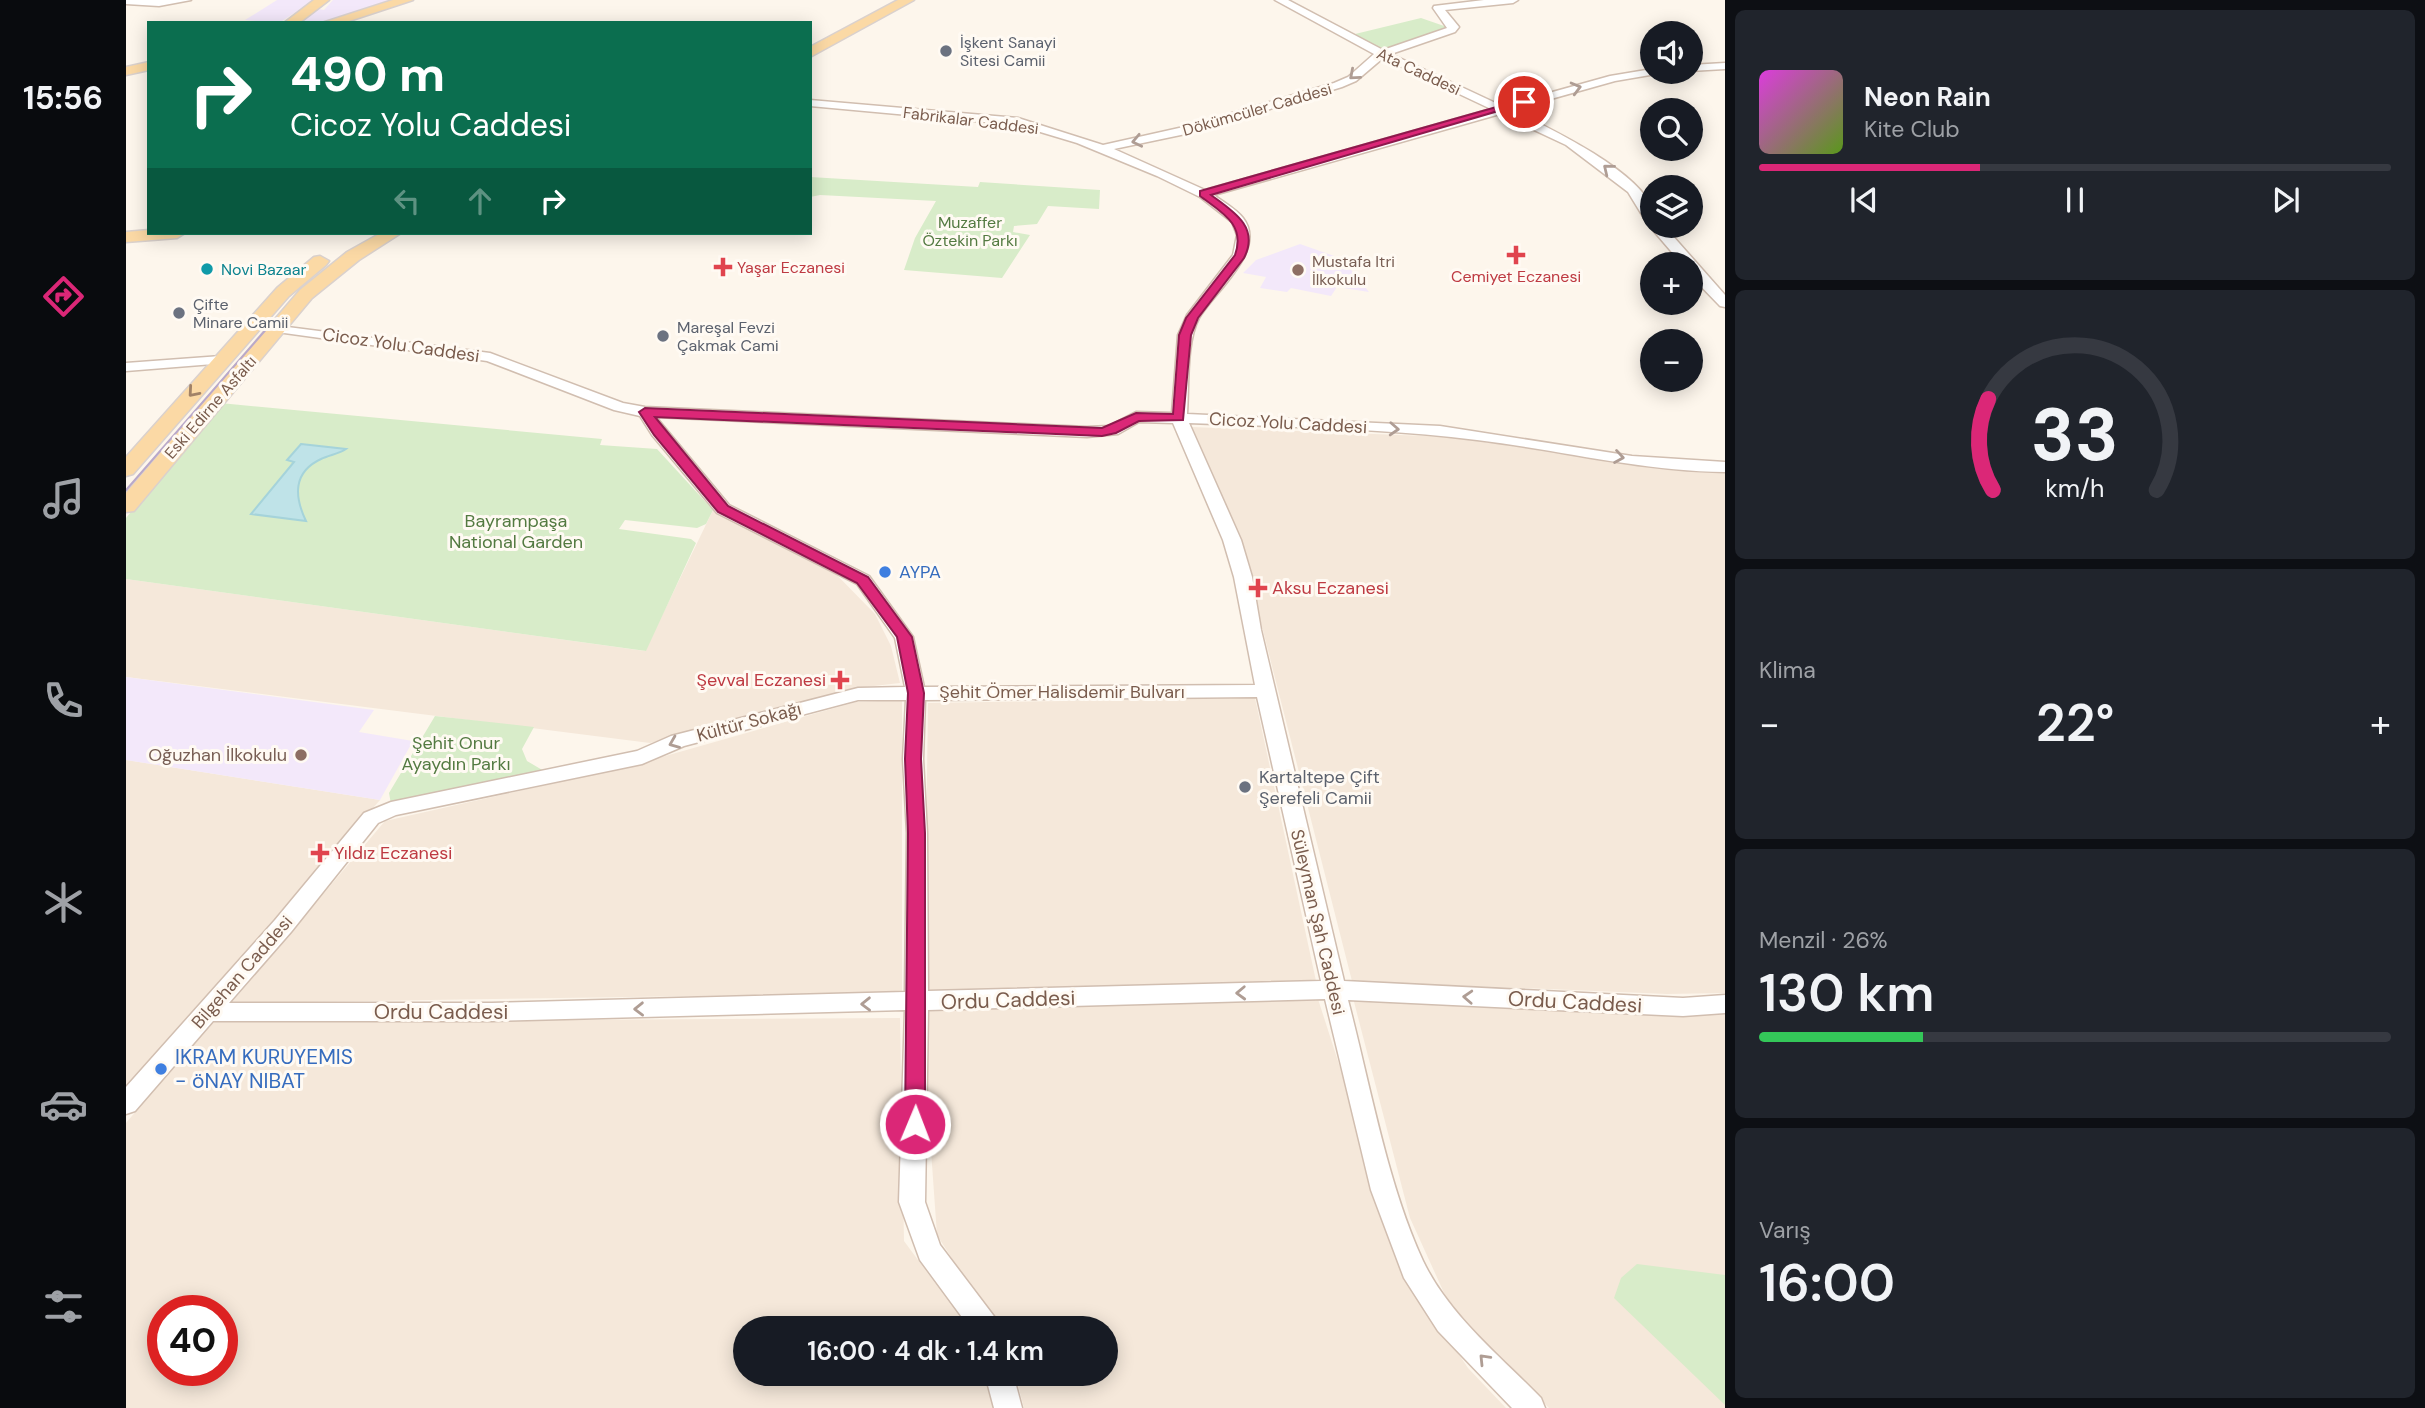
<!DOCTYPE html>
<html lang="tr">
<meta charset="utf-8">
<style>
:root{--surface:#171b24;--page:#20242c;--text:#f1f3f6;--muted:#9ea1a6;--line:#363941;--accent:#db2777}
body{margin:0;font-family:"DM Sans",sans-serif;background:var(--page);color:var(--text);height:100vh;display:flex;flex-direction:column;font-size:26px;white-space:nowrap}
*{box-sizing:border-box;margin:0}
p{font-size:23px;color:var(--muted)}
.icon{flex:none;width:38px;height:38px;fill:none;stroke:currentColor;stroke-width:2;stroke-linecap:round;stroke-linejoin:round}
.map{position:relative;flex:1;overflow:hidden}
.panel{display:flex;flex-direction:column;gap:10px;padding:10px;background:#0d0f14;width:700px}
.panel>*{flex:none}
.guide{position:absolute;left:21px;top:21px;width:665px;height:214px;border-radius:0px;box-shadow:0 4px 18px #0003;background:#0b6e4f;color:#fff;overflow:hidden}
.fabs{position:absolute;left:1514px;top:21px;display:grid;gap:14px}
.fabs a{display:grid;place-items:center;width:63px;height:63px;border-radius:50%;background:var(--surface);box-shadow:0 4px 18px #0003;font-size:35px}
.speed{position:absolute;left:21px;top:1295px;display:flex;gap:14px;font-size:35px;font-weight:700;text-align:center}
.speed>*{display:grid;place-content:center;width:91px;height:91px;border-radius:50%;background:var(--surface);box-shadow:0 4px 18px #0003;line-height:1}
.speed .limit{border:10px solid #d22;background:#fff;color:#111}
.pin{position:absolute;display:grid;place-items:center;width:60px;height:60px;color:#fff;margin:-30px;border:4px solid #fff;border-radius:50%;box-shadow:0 2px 7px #0007}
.me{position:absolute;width:77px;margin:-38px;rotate:1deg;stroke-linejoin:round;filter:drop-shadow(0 0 5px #0008)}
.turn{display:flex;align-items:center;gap:24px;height:147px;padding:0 28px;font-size:32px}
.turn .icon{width:91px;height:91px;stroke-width:2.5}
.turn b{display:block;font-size:49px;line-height:60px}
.lanes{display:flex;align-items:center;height:66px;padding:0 28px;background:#0003;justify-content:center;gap:35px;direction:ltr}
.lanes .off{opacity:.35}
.big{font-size:52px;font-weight:600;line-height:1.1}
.panel .widget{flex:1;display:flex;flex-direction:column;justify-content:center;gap:10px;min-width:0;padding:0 24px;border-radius:10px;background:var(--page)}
.panel .dial{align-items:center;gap:0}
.dial svg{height:182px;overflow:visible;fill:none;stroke:var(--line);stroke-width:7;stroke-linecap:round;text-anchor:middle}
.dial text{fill:var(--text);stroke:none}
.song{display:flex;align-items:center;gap:21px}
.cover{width:84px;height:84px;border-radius:10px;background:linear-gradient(135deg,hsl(300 70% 55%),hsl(90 70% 35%))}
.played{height:7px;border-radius:4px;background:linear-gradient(90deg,var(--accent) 35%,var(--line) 35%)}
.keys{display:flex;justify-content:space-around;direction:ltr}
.heat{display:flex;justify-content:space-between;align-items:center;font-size:38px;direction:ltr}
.charge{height:10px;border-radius:5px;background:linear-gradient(90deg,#34c759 26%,var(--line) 0)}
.trip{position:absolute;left:607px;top:1316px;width:385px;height:70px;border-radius:35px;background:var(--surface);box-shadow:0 4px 18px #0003;font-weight:600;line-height:70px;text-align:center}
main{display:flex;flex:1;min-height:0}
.tabs{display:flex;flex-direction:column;width:126px;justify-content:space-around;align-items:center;background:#090b0e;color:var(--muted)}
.tabs .icon{width:49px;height:49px}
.tabs .current{color:var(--accent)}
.tabs b{font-size:32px;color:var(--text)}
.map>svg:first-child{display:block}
</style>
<main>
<nav class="tabs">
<b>15:56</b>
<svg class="icon current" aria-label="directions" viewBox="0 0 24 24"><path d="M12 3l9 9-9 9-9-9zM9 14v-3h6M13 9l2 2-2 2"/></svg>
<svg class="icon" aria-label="music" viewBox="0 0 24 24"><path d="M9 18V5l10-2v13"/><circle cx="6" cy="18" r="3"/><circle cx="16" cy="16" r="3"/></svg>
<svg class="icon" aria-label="phone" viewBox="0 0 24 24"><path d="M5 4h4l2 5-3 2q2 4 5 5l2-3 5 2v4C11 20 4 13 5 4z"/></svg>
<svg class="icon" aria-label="climate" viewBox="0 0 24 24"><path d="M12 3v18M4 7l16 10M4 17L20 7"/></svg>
<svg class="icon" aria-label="car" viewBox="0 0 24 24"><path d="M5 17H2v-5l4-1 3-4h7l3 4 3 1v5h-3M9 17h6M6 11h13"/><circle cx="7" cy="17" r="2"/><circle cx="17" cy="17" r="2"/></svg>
<svg class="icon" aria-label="filters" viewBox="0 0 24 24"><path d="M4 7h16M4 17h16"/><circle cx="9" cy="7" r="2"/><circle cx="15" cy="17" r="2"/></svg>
</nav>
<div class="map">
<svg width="1599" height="1408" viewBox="0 0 1599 1408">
<rect width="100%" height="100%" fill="#fdf6ec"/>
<g fill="#f5e8da" fill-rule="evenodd">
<path d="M 1065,427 L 1326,437 L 1547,470 L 1599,470 L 1599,993 L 1541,994 L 1226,981 L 1116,548 Z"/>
<path d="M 587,510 L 705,569 L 749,614 L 765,646 L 774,683 L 739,687 L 524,743 L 0,677 L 0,579 L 519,651 Z"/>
<path d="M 1129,698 L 1190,981 L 798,994 L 802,703 Z"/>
<path d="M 776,700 L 776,993 L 105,1003 L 259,821 L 504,766 L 730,702 Z"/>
<path d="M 0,760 L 254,800 L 0,1089 Z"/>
<path d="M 1227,998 L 1599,1013 L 1599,1408 L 1423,1408 L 1324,1306 L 1284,1218 Z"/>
<path d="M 1192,999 L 1282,1279 L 1342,1368 L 1380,1408 L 898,1408 L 889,1374 L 980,1374 L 980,1328 L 870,1328 L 811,1235 L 795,1009 Z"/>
<path d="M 774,1018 L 778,1241 L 842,1328 L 620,1328 L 620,1374 L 861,1374 L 869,1408 L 0,1408 L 0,1123 L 85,1022 ZM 37,1311 L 96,1311 L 96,1370 L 37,1370 Z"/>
</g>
<g fill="#f3e8fa">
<path d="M 151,0 L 188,0 L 153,23 L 119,20 Z"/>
<path d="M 207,0 L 273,0 L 194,23 L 171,23 L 192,9 L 198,10 Z"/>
<path d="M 1174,244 L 1211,257 L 1222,266 L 1243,292 L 1211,287 L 1205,296 L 1165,288 L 1161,292 L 1134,288 L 1140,277 L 1117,273 L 1130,260 Z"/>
<path d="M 0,677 L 248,710 L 233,732 L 287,741 L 254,800 L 0,760 Z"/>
</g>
<g fill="#d8ecc9">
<path d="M 1295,18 L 1321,27 L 1260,50 L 1225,35 Z"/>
<path d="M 684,177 L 852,187 L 854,182 L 974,190 L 973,209 L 922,206 L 911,224 L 888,226 L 887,232 L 904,235 L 876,278 L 778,270 L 789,238 L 810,201 L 694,195 L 684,197 Z"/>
<path d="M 94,403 L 476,439 L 474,445 L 531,449 L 587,510 L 580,524 L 571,528 L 499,520 L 493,529 L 565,539 L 570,543 L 520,651 L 0,579 L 0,518 Z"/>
<path d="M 309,716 L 408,727 L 396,749 L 401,761 L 418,771 L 265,804 L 263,793 Z"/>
<path d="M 1511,1264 L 1599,1275 L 1599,1405 L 1488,1298 L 1495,1278 Z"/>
</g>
<path fill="#bfe3e8" stroke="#a5d3da" stroke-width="2" d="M 175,444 L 220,449 C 213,454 203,455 195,459 C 167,472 168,496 180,521 L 125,514 L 168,462 L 161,460 Z"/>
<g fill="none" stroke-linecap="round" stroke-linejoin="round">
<g stroke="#d1beb0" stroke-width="3">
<g id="minor">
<path d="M 0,0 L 65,0 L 33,6 L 0,4 Z"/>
<path d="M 1149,0 L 1162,0 L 1257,50 L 1321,28 L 1307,8 L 1308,6 L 1358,0 L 1392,0 L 1387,3 L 1319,10 L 1333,27 L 1329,32 L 1265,54 L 1376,106 L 1484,76 L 1526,69 L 1526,72 L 1531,72 L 1530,74 L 1489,81 L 1386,110 C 1421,127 1514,171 1526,209 C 1527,214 1526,221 1526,226 L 1538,226 L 1599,295 L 1599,307 L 1594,306 L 1564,275 L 1564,264 L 1556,264 L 1526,229 L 1524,226 L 1526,224 L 1521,223 L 1502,192 L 1440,145 L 1374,114 L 1088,195 C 1097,202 1110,209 1117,218 C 1142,250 1088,292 1073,318 C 1060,342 1063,387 1061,414 L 1314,426 L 1506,456 L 1599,462 L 1599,472 C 1515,471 1434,450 1351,440 C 1255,428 1159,427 1063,423 L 1115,540 L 1126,577 L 1135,630 L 1218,981 L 1557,998 L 1599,995 L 1599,1013 L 1557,1016 L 1222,1000 C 1244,1084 1261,1183 1297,1261 C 1323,1315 1374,1356 1415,1398 L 1419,1408 L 1386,1408 L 1312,1331 L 1278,1278 L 1245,1190 L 1199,999 L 802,1010 L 799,1202 L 814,1245 L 870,1319 L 874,1328 L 844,1328 L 794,1260 L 773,1202 L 779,1010 L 366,1021 L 87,1021 L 9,1111 L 0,1114 L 0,1087 L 149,920 L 238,813 L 265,802 L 511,751 L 545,736 L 732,688 L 779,687 L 769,638 L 731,584 L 591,513 L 526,435 L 514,416 L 488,410 L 361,361 L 151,332 L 144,328 L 146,325 L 364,353 L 497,403 L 519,407 L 961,427 L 983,426 L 1010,412 L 1046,413 L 1052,335 L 1061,315 L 1107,255 L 1111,235 L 1106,222 L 1074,197 L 1031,176 L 951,143 L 891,125 L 684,106 L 684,100 L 892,118 L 977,145 L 1062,126 L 1208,83 L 1222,77 L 1248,54 ZM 1257,58 L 1365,109 L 1079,190 L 988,149 L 1069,132 L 1216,87 L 1230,81 ZM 530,417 L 961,437 L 992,434 L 1013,422 L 1047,423 L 1097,540 L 1108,577 L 1129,685 L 798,687 L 787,637 L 743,576 L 603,505 ZM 1131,697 L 1195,981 L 802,991 L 801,833 L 797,759 L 799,700 ZM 732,700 L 780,700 L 777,759 L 781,833 L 779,992 L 366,1003 L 103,1003 L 165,932 L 252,823 L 270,815 L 516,764 L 558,746 Z"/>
<path d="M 1599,63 L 1599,69 L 1564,71 L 1564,65 Z"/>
<path d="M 95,356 L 102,360 L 100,363 L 0,371 L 0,363 Z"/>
<path d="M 859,1374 L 887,1374 L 896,1408 L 868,1408 Z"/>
</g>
</g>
<g stroke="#dad1cd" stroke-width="3">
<g id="major">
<path d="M 188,0 L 203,0 L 173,23 L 158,23 Z"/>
<path d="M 267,0 L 287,0 L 217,23 L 196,23 Z"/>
<path d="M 772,0 L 788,0 L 684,57 L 684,47 Z"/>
<path d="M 23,62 L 23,70 L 0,75 L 0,67 Z"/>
<path d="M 23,230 L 23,233 L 59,233 L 51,238 L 0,242 L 0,232 Z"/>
<path d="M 255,233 L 275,233 L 233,260 L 186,298 L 8,511 L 0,512 L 0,493 L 174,290 L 221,252 Z"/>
<path d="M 194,256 L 203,261 L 200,265 L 163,296 L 7,474 L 0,476 L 0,457 L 151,288 L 188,257 Z"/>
</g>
</g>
<use href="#minor" fill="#fff" fill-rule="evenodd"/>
<use href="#major" fill="#fbd9a5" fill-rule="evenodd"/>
<path stroke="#b9a8c9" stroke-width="2" d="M 0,490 L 150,318"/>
</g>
<defs><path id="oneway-chevron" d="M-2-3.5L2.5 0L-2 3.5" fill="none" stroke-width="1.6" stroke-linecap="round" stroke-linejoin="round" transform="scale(1.75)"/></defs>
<g stroke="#af9d94">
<use href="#oneway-chevron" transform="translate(1228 75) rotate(139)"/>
<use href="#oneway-chevron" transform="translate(1450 88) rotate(-15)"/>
<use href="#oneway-chevron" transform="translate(1011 141) rotate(168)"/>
<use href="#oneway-chevron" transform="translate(1482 169) rotate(-141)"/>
<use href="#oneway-chevron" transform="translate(1268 429) rotate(3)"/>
<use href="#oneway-chevron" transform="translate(1493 457) rotate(9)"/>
<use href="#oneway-chevron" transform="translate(548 743) rotate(158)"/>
<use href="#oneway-chevron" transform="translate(1115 993) rotate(178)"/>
<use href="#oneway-chevron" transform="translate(1342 997) rotate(-177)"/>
<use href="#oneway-chevron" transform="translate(740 1004) rotate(179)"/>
<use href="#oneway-chevron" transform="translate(513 1009) rotate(179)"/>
<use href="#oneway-chevron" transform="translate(1358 1359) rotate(-134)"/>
</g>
<use stroke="#a18267" href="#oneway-chevron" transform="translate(67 392) rotate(131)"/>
<path fill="#db2777" stroke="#8e194d" stroke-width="2" d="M 1395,100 L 1403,102 L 1085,195 C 1107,211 1134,227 1118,258 L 1072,318 L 1065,335 L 1057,420 L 1013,421 L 990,433 L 976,436 L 529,417 L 602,506 L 742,577 L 786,637 L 798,693 L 795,759 L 799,833 L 799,1124 L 796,1131 L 789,1133 L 782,1131 L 779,1124 L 782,833 L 779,759 L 782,693 L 771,637 L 731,583 L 592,512 L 528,435 L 513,412 L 519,408 L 976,428 L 1010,413 L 1047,414 L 1053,335 L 1060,318 L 1109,255 C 1120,224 1095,212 1074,196 L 1074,191 Z"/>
<g fill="#6b7280" stroke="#fffaf3" stroke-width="2.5">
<circle cx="820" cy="51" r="7"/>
<circle cx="53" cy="313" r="7"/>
<circle cx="537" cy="336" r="7"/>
<circle cx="1119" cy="787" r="7"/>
</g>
<g fill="#e0444e" stroke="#fffaf3" stroke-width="2.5">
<path d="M1386.5 244.5h7v7h7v7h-7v7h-7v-7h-7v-7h7z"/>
<path d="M593.5 256.5h7v7h7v7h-7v7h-7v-7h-7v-7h7z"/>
<path d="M1128.5 577.5h7v7h7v7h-7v7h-7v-7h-7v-7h7z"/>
<path d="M710.5 669.5h7v7h7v7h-7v7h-7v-7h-7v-7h7z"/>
<path d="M190.5 842.5h7v7h7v7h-7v7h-7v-7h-7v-7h7z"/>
</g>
<circle fill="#0f9aa8" stroke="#fffaf3" stroke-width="2.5" cx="81" cy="269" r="7"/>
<g fill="#8d6e63" stroke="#fffaf3" stroke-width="2.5">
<circle cx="1172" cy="270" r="7"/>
<circle cx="175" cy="755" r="7"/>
</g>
<g fill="#3f7fe0" stroke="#fffaf3" stroke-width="2.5">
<circle cx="759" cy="572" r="7"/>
<circle cx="35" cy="1069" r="7"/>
</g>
<g text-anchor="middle" stroke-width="6" stroke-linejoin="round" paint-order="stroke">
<g font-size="16" fill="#5b616d" stroke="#fffaf3" text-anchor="start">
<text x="834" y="48">İşkent Sanayi<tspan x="834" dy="18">Sitesi Camii</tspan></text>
<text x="67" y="310">Çifte<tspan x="67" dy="18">Minare Camii</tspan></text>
<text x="551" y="333">Mareşal Fevzi<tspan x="551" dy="18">Çakmak Cami</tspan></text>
</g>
<g font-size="16" fill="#7a5c4d" stroke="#fffaf3">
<text transform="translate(1293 71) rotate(25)" y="6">Ata Caddesi</text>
<text transform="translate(1131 109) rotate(-16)" y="6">Dökümcüler Caddesi</text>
<text transform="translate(845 120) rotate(7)" y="6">Fabrikalar Caddesi</text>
<text transform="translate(84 407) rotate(-49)" y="6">Eski Edirne Asfaltı</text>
</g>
<g font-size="16" fill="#537a41" stroke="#fffaf3">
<text x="844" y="228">Muzaffer<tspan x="844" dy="18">Öztekin Parkı</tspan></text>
</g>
<g font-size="16" fill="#785e54" stroke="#fffaf3" text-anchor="start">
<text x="1186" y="267">Mustafa Itri<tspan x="1186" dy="18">İlkokulu</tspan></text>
</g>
<g font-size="16" fill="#be3a42" stroke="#fffaf3" text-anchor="start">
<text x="611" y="273">Yaşar Eczanesi</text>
<text x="1390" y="282" text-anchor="middle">Cemiyet Eczanesi</text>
</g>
<g font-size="16" fill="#0d838f" stroke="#fffaf3" text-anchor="start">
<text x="95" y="275">Novi Bazaar</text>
</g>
<g font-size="18" fill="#7a5c4d" stroke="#fffaf3">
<text transform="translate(275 345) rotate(8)" y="6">Cicoz Yolu Caddesi</text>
<text transform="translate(1162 423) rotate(3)" y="6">Cicoz Yolu Caddesi</text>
<text x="936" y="698">Şehit Ömer Halisdemir Bulvarı</text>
<text transform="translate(623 722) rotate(-15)" y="6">Kültür Sokağı</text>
<text transform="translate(1192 922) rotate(77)" y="6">Süleyman Şah Caddesi</text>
<text transform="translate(116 972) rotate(-49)" y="6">Bilgehan Caddesi</text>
</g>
<g font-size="18" fill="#537a41" stroke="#fffaf3">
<text x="390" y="527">Bayrampaşa<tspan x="390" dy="21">National Garden</tspan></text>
<text x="330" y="749">Şehit Onur<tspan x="330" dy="21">Ayaydın Parkı</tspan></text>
</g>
<g font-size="18" fill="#366cbe" stroke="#fffaf3" text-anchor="start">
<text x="773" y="578">AYPA</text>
</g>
<g font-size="18" fill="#be3a42" stroke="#fffaf3" text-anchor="start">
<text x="1146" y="594">Aksu Eczanesi</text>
<text x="700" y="686" text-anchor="end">Şevval Eczanesi</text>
<text x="208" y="859">Yıldız Eczanesi</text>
</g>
<g font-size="18" fill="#785e54" stroke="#fffaf3" text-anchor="end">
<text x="161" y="761">Oğuzhan İlkokulu</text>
</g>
<g font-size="18" fill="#5b616d" stroke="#fffaf3" text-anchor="start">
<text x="1133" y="783">Kartaltepe Çift<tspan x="1133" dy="21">Şerefeli Camii</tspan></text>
</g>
<g font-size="21" fill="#7a5c4d" stroke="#fffaf3">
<text transform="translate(882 1000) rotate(-2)" y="7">Ordu Caddesi</text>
<text transform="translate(1449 1002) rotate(3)" y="7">Ordu Caddesi</text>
<text x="315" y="1019">Ordu Caddesi</text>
</g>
<g font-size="21" fill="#366cbe" stroke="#fffaf3" text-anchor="start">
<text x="49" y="1064">IKRAM KURUYEMIS<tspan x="49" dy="24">- öNAY NIBAT</tspan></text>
</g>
</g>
</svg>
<div class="fabs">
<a><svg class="icon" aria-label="sound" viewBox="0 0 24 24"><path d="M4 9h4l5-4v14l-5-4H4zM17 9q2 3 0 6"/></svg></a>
<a><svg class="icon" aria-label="search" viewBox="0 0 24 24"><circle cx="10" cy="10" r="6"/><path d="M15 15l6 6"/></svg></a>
<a><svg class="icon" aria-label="layers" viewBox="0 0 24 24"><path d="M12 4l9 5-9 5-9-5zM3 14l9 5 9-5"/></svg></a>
<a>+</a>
<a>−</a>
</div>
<div class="speed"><div class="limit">40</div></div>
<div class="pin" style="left:1398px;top:102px;background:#d93025"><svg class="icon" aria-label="arrive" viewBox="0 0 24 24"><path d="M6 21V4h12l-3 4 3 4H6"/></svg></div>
<svg class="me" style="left:789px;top:1124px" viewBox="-20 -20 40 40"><circle r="17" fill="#db2777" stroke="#fff" stroke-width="3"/><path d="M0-11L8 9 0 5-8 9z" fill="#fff"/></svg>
<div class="trip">16:00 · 4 dk · 1.4 km</div>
<div class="guide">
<div class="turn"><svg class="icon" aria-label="right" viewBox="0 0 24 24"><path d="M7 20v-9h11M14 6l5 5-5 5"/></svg><div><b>490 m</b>Cicoz Yolu Caddesi</div></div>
<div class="lanes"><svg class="icon off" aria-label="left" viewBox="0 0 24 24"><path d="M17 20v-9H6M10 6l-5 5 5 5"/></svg><svg class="icon off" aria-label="ahead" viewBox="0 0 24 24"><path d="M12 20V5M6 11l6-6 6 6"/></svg><svg class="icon" aria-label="right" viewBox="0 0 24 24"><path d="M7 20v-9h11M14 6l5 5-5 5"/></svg></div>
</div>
</div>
<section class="panel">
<div class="widget">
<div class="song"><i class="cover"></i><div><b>Neon Rain</b><p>Kite Club</p></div></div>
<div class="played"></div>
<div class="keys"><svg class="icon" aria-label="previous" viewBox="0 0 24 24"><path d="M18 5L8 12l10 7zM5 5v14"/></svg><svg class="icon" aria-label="pause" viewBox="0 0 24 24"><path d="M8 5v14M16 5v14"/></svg><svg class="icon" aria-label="next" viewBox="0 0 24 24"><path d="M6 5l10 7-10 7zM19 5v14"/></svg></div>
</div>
<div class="widget dial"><svg viewBox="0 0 100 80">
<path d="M14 69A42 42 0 1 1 86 69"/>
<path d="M14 69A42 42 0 0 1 12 29" stroke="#db2777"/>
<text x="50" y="56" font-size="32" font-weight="700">33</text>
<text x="50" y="72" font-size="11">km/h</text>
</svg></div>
<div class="widget"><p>Klima</p>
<div class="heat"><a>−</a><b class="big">22°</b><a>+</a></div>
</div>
<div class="widget"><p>Menzil · 26%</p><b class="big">130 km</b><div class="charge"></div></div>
<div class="widget"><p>Varış</p><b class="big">16:00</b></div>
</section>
</main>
